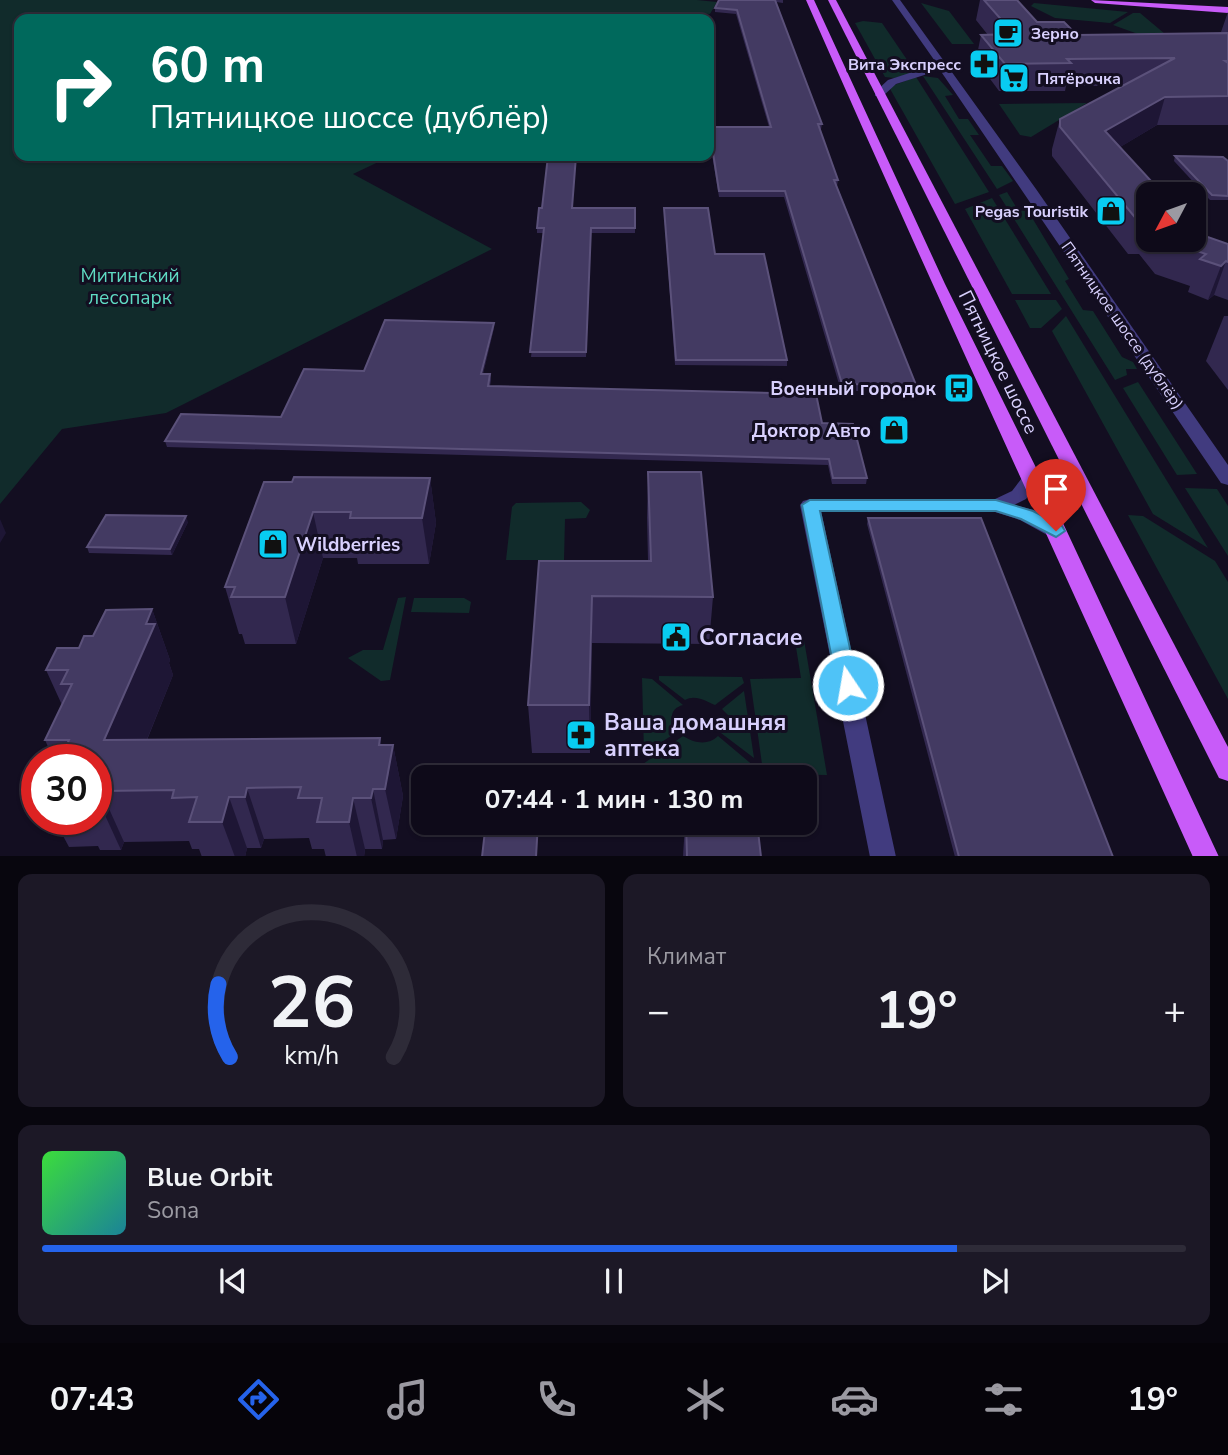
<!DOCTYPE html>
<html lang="ru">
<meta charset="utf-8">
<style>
:root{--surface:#0e0a19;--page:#1c1826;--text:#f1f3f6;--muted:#9b9aa2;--line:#2e2b38;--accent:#2563eb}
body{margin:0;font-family:"Nunito Sans",sans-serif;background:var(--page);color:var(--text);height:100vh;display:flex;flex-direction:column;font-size:26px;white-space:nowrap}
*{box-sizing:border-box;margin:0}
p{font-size:23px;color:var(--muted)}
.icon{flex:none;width:38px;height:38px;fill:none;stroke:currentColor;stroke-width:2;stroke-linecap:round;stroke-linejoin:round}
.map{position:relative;height:856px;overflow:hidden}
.panel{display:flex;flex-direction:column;gap:18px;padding:18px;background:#08060e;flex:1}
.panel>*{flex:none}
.hud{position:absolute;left:14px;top:14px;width:700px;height:147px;border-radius:14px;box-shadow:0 2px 5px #0004,0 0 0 2px var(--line);background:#00695c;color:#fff;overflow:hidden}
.needle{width:46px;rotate:229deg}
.buttons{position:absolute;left:1136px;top:182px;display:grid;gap:14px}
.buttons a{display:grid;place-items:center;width:70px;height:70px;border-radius:14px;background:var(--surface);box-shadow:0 2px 5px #0004,0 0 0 2px var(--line);font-size:35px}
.speed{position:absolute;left:21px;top:744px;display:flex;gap:14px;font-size:35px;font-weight:700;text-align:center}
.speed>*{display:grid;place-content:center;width:91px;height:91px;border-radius:50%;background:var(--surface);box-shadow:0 2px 5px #0004,0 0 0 2px var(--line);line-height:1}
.speed .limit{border:10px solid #d22;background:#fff;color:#111}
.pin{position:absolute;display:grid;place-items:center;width:60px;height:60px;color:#fff;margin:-72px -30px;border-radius:50% 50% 50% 0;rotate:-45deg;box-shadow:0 0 7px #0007}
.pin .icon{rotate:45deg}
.me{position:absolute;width:77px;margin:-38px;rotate:348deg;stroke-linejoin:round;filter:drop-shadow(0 0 5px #0008)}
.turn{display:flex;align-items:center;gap:24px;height:147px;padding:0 21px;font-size:32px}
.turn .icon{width:91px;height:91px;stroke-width:2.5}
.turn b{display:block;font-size:49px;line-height:60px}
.big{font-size:52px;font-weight:700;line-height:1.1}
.panel .card{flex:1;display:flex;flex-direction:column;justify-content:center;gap:10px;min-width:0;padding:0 24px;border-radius:14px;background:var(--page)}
.panel .dial{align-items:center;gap:0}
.dial svg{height:182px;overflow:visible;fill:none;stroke:var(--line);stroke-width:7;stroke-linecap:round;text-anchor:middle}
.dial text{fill:var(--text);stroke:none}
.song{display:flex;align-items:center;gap:21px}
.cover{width:84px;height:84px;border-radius:10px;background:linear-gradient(135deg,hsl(120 70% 55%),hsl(190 70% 35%))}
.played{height:7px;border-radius:4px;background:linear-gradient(90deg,var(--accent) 80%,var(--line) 80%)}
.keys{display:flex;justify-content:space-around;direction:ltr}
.heat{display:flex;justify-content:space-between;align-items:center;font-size:38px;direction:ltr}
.panel .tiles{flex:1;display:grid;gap:18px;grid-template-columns:1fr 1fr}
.card:last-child{grid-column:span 2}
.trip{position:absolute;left:411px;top:765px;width:406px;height:70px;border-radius:14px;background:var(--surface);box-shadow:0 2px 5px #0004,0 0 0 2px var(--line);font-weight:700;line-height:70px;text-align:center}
.menu{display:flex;height:112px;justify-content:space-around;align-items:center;background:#06040a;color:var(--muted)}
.menu .icon{width:49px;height:49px}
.menu .current{color:var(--accent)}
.menu b{font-size:32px;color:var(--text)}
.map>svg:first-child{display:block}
</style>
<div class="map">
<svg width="1228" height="857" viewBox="0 0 1228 857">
<rect width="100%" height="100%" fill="#130e21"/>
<g fill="#112b2b">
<path d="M 0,0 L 697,0 L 717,2 L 710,14 L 696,13 L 682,19 L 19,19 L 19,156 L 391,156 L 353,174 L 492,249 L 166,413 L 62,429 L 0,504 Z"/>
<path d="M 921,3 L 949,11 L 974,44 L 952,44 Z"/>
<path d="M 1034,3 L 1128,12 L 1110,23 L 1055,18 L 1031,6 Z"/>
<path d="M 1133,13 L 1140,13 L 1165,34 L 1138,34 L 1113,25 Z"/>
<path d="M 863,21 L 882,23 L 916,73 L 894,78 L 885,77 L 855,23 Z"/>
<path d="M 923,76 L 938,78 L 953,95 L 945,96 L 959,119 L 968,119 L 979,135 L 970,135 L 991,166 L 1002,166 L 1013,181 L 997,189 Z"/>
<path d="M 916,77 L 989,192 L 955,204 L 889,87 Z"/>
<path d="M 1087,103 L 1031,137 L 1020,135 L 999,104 Z"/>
<path d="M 1007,192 L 1018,210 L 1028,211 L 1069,279 L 1065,281 L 1083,310 L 1093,311 L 1122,357 L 1133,362 L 1137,369 L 1126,369 L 1127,375 L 1115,380 L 999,195 Z"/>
<path d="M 992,198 L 1051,294 L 1012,294 L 965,209 Z"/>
<path d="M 1015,300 L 1056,300 L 1062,309 L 1041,328 L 1030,328 Z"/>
<path d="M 1066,316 L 1208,548 L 1153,514 L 1052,331 Z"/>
<path d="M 1138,382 L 1197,474 L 1177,475 L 1123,388 Z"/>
<path d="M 1185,488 L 1217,489 L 1228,506 L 1228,556 Z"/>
<path d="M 581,502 L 590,510 L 586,518 L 565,519 L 564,560 L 506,560 L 512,507 L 516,503 Z"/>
<path d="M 1128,515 L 1143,516 L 1215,561 L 1228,582 L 1228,699 Z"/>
<path d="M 406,597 L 390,680 L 381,681 L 348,658 L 363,650 L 383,650 L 398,598 Z"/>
<path d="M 414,598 L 464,598 L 471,602 L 469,613 L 411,612 Z"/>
<path d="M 803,634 L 827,775 L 768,774 L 763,771 L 750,679 L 801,678 L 794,635 Z"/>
<path d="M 659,676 L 742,677 L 744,683 L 715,705 C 706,701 695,694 685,700 L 659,680 Z"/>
<path d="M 642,678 L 652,679 L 683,705 C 668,709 670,722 679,731 L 644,753 Z"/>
<path d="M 744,691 L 754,758 L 721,733 L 731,718 L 722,709 Z"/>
<path d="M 683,736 C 694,743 708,746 718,736 L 755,767 L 752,775 L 642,772 L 643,764 Z"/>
</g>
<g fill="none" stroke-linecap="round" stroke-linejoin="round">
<g fill="#413b7f" fill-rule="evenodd">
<path d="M 892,0 L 900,0 L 1036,189 L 1228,465 L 1228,485 L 1221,483 L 940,70 L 896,84 L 883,96 L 875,96 L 875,92 L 888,80 L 937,64 Z"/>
<path d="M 1032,472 L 1041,478 L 1026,499 L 1014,505 L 1034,510 L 1063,526 L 1066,531 L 1063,536 L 1049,536 L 1020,520 L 995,512 L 821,511 L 896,857 L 870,857 L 800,505 L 803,501 L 810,499 L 993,500 L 1012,491 L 1025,474 Z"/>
</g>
<g fill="#c85bf9" fill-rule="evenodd">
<path d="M 806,0 L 814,0 L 945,284 L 1055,506 L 1219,857 L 1193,857 C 1064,571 932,287 806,0 Z"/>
<path d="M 828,0 L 836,0 L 1228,747 L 1228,781 L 1219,778 Z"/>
<path d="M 1091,0 L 1228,7 L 1228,13 L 1095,3 Z"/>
</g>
</g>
<g fill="#32284f">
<path d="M 705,0 L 783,0 L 783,3 L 776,2 L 822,124 L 821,129 L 820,129 L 838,180 L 837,186 L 916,385 L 915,391 L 841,391 L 784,197 L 719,197 L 709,136 L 709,127 L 769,127 L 736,14 L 715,12 L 715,8 L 719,0 Z"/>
<path d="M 980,0 L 1017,0 L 1037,22 L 1077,35 L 1223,33 L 1221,32 L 1228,12 L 1228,125 L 1157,125 L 1120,147 L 1148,194 L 1148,240 L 1194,240 L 1199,234 L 1228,244 L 1228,300 L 1214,295 L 1208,300 L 1188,292 L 1190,286 L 1155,274 L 1139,254 L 1128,254 L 1052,156 L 1052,149 L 1060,119 L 1124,86 L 1066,86 L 1065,91 L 999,91 L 976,60 L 981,35 L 988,35 L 976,20 Z"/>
<path d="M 1175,156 L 1228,161 L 1228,200 L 1210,200 L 1174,161 Z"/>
<path d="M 542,208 L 635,208 L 635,233 L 591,233 L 586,357 L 531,357 L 544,233 L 537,233 L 537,228 Z"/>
<path d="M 664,213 L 715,254 L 787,360 L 787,366 L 675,365 Z"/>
<path d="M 1224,316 L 1228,316 L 1228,390 L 1206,361 Z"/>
<path d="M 494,323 L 494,328 L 483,374 L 490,374 L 491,380 L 490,386 L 822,423 L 867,478 L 866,484 L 832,484 L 828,465 L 167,447 L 165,441 L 281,417 L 364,371 Z"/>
<path d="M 648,472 L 713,597 L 709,644 L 592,643 L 590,753 L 532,753 L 528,705 L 539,561 L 648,561 L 647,518 Z"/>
<path d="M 430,478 L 436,523 L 429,564 L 358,564 L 357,558 L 323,558 L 296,644 L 245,644 L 242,634 L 239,634 L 225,587 L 292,482 Z"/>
<path d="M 868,518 L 1113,857 L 955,857 L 867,524 Z"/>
<path d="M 188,522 L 172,555 L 89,553 L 87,547 Z"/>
<path d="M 152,609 L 170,660 L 169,663 L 173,675 L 147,740 L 380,738 L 381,745 L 393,745 L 403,796 L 396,839 L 383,840 L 382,849 L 365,849 L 364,857 L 326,857 L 324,849 L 312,849 L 309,838 L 264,839 L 261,848 L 247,848 L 245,857 L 202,857 L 199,849 L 192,849 L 189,841 L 124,842 L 121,850 L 100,850 L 98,846 L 69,847 L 54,819 L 96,819 L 96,760 L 54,760 L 45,740 L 62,705 L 46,670 L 79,648 L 93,636 Z"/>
<path d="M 685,822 L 757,822 L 761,857 L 683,857 Z"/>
</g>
<g fill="#1e1635">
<path d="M 1165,97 L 1157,125 L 1097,161 L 1105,131 Z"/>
<path d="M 1226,261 L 1214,295 L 1208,300 L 1221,266 Z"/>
<path d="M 494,323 L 494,328 L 481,380 L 481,374 Z"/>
<path d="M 430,478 L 436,523 L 429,564 L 422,518 Z"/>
<path d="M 313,512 L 323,558 L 296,644 L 285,597 Z"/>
<path d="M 186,516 L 188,522 L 172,555 L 170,549 Z"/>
<path d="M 0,519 L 6,533 L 0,543 Z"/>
<path d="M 592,596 L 592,643 L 590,753 L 589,705 Z"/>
<path d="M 152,609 L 170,660 L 169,663 L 173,675 L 126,791 L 104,740 L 146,624 Z"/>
<path d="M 380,738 L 388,777 L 393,745 L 403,796 L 396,839 L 385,789 L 379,745 Z"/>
<path d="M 247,788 L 264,839 L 261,848 L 245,797 Z"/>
<path d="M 373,789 L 383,840 L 382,849 L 371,798 Z"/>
<path d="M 101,791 L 124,842 L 121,850 L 98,800 Z"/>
<path d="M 229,797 L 247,848 L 245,857 L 235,857 L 222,822 Z"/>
<path d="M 353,798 L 365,849 L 364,857 L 357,857 L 349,822 Z"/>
</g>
<g fill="#433a62" stroke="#5b517a" stroke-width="2">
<path d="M 719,0 L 775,0 L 822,124 L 818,124 L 838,180 L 834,180 L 916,385 L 842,384 L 785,191 L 719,191 L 709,127 L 771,127 L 737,10 L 715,8 Z"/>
<path d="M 984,0 L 1017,0 L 1037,22 L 1064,22 L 1077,35 L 1228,33 L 1228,61 L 1225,61 L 1228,63 L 1228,96 L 1165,97 L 1105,131 L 1163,194 L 1148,194 L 1148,221 L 1138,221 L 1060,127 L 1060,119 L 1175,58 L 1067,59 L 1071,63 L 1005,64 L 981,35 L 1014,34 Z"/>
<path d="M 548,156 L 576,156 L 572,208 L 635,208 L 635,228 L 591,228 L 586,352 L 530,352 L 544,228 L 537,228 L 539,208 L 542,208 Z"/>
<path d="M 1175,156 L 1223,157 L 1228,161 L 1228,196 L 1212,195 Z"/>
<path d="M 664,208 L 708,208 L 715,254 L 764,254 L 787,360 L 676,360 Z"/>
<path d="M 1194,228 L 1199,234 L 1228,244 L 1228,262 L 1226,261 L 1221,266 L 1200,259 L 1206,254 L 1166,240 L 1194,240 Z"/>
<path d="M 385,320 L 494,323 L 481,374 L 490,374 L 488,386 L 816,394 L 822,423 L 853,424 L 867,478 L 833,478 L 829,459 L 165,441 L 181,414 L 281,417 L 304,369 L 364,371 Z"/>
<path d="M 648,472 L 701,472 L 713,597 L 592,596 L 589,705 L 528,705 L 539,561 L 651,561 Z"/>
<path d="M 294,477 L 430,478 L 422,518 L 350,518 L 351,512 L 313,512 L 285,597 L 231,597 L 235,587 L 225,587 L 264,482 L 292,482 Z"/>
<path d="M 106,515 L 186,516 L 170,549 L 87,547 Z"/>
<path d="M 868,518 L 981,518 L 1113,857 L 959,857 Z"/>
<path d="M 152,609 L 146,624 L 155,624 L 104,740 L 380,738 L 379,745 L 393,745 L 385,789 L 373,789 L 371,798 L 353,798 L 349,822 L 317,822 L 322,798 L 298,798 L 301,787 L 247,788 L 245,797 L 229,797 L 222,822 L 189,822 L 197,797 L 172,798 L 174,790 L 101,791 L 98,800 L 96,800 L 96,760 L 60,760 L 69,740 L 45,740 L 72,684 L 61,684 L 68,670 L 46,670 L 57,648 L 79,648 L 84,636 L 93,636 L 106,610 Z"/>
<path d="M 486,822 L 538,822 L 536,857 L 482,857 Z"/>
<path d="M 686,822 L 757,822 L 761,857 L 687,857 Z"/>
</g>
<path fill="#4fc3f7" stroke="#337fa1" stroke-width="2" d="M 810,500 L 996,500 L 1033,511 L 1062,526 L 1065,531 L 1056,537 L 1021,519 L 996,511 L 820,511 L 858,685 L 855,691 L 848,693 L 840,691 L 837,685 L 802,505 Z"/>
<defs>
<g id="cafe-square" transform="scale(1.575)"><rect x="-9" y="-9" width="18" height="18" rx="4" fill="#08ccf1" stroke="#130e21"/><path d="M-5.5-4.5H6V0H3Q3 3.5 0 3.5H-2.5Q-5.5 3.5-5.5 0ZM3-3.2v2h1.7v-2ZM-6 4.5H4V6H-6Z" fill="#111"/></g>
<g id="pharmacy-square" transform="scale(1.575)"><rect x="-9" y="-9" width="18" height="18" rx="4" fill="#08ccf1" stroke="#130e21"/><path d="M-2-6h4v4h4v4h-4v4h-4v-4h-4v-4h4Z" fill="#111"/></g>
<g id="supermarket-square" transform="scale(1.575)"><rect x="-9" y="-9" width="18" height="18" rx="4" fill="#08ccf1" stroke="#130e21"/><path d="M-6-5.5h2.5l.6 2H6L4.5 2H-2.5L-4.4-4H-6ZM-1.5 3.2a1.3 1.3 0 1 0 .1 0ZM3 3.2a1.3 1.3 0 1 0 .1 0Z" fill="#111"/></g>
<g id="shop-square" transform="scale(1.575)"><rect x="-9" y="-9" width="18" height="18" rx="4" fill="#08ccf1" stroke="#130e21"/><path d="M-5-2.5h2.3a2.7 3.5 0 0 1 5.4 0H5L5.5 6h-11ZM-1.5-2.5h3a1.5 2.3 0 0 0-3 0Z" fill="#111"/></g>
<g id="bus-square" transform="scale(1.575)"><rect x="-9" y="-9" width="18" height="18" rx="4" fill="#08ccf1" stroke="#130e21"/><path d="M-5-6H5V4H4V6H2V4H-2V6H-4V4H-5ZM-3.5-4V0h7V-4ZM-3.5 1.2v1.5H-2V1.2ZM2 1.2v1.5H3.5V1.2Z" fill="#111"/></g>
<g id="civic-square" transform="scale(1.575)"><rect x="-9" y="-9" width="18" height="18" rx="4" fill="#08ccf1" stroke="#130e21"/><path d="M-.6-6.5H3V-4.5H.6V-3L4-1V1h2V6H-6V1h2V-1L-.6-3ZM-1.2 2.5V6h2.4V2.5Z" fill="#111"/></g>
</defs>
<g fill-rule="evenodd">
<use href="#cafe-square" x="1008" y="33"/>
<use href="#pharmacy-square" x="984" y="64"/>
<use href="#supermarket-square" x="1014" y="78"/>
<use href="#shop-square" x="1111" y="211"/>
<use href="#bus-square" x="959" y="388"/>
<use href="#shop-square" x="894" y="430"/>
<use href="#shop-square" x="273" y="544"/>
<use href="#civic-square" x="676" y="637"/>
<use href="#pharmacy-square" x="581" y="735"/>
</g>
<g text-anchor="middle" stroke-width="6" stroke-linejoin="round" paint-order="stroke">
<g font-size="16" font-weight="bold" fill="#d8d0fd" stroke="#130e21" text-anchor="start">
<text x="1031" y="39">Зерно</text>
<text x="961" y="70" text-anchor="end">Вита Экспресс</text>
<text x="1037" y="84">Пятёрочка</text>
<text x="1088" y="217" text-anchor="end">Pegas Touristik</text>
</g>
<g font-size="16" fill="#d8d0fd" stroke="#130e21">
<text transform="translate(1123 325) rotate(55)" y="6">Пятницкое шоссе (дублёр)</text>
</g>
<g font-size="19" fill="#5fdbc3" stroke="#130e21">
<text x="130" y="282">Митинский<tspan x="130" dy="22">лесопарк</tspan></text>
</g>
<g font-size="19" fill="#d8d0fd" stroke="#130e21">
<text transform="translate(999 362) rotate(64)" y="7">Пятницкое шоссе</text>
</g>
<g font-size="19" font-weight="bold" fill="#d8d0fd" stroke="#130e21" text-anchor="end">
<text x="936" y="395">Военный городок</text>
<text x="871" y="437">Доктор Авто</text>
<text x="296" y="551" text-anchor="start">Wildberries</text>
</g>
<g font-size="23" font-weight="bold" fill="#d8d0fd" stroke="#130e21" text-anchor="start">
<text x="699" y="645">Согласие</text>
<text x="604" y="730">Ваша домашняя<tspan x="604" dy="26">аптека</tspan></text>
</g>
</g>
</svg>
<div class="buttons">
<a><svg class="needle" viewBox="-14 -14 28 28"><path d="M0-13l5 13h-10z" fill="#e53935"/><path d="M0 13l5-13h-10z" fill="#9b9aa2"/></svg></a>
</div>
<div class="speed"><div class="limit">30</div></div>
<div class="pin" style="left:1056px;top:531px;background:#d93025"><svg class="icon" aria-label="arrive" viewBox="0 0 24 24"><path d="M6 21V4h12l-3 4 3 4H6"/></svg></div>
<svg class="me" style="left:848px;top:685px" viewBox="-20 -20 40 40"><circle r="17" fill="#4fc3f7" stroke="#fff" stroke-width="3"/><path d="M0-11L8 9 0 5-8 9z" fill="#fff"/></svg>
<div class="trip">07:44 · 1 мин · 130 m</div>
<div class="hud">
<div class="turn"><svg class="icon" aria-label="right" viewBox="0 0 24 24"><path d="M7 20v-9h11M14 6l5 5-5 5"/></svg><div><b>60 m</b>Пятницкое шоссе (дублёр)</div></div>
</div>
</div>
<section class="panel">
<div class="tiles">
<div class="card dial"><svg viewBox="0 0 100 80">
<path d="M14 69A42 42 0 1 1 86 69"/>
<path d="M14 69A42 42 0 0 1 9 37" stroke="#2563eb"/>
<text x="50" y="56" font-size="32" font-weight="700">26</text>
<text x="50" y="72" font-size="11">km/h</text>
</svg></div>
<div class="card"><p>Климат</p>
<div class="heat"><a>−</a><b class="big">19°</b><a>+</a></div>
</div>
<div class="card">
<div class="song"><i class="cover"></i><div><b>Blue Orbit</b><p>Sona</p></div></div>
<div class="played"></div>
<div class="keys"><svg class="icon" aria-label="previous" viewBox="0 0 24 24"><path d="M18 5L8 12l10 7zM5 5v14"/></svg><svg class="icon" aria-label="pause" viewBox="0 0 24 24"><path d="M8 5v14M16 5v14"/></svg><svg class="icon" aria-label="next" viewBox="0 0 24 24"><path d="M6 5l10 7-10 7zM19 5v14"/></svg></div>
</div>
</div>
</section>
<nav class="menu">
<b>07:43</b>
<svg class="icon current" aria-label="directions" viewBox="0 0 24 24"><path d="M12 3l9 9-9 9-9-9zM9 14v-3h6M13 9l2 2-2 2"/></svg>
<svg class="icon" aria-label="music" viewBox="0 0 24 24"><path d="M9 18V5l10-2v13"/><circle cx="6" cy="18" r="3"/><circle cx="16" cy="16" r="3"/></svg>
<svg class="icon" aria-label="phone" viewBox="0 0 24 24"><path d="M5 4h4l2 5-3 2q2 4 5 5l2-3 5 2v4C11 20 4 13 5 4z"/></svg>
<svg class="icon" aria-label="climate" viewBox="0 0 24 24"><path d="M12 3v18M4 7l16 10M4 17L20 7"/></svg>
<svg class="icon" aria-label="car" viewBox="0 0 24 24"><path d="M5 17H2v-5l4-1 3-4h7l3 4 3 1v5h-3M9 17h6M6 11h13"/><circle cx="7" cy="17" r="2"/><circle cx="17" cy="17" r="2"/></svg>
<svg class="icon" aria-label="filters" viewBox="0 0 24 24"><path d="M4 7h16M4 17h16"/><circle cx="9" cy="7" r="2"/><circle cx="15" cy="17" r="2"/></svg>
<b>19°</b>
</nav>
